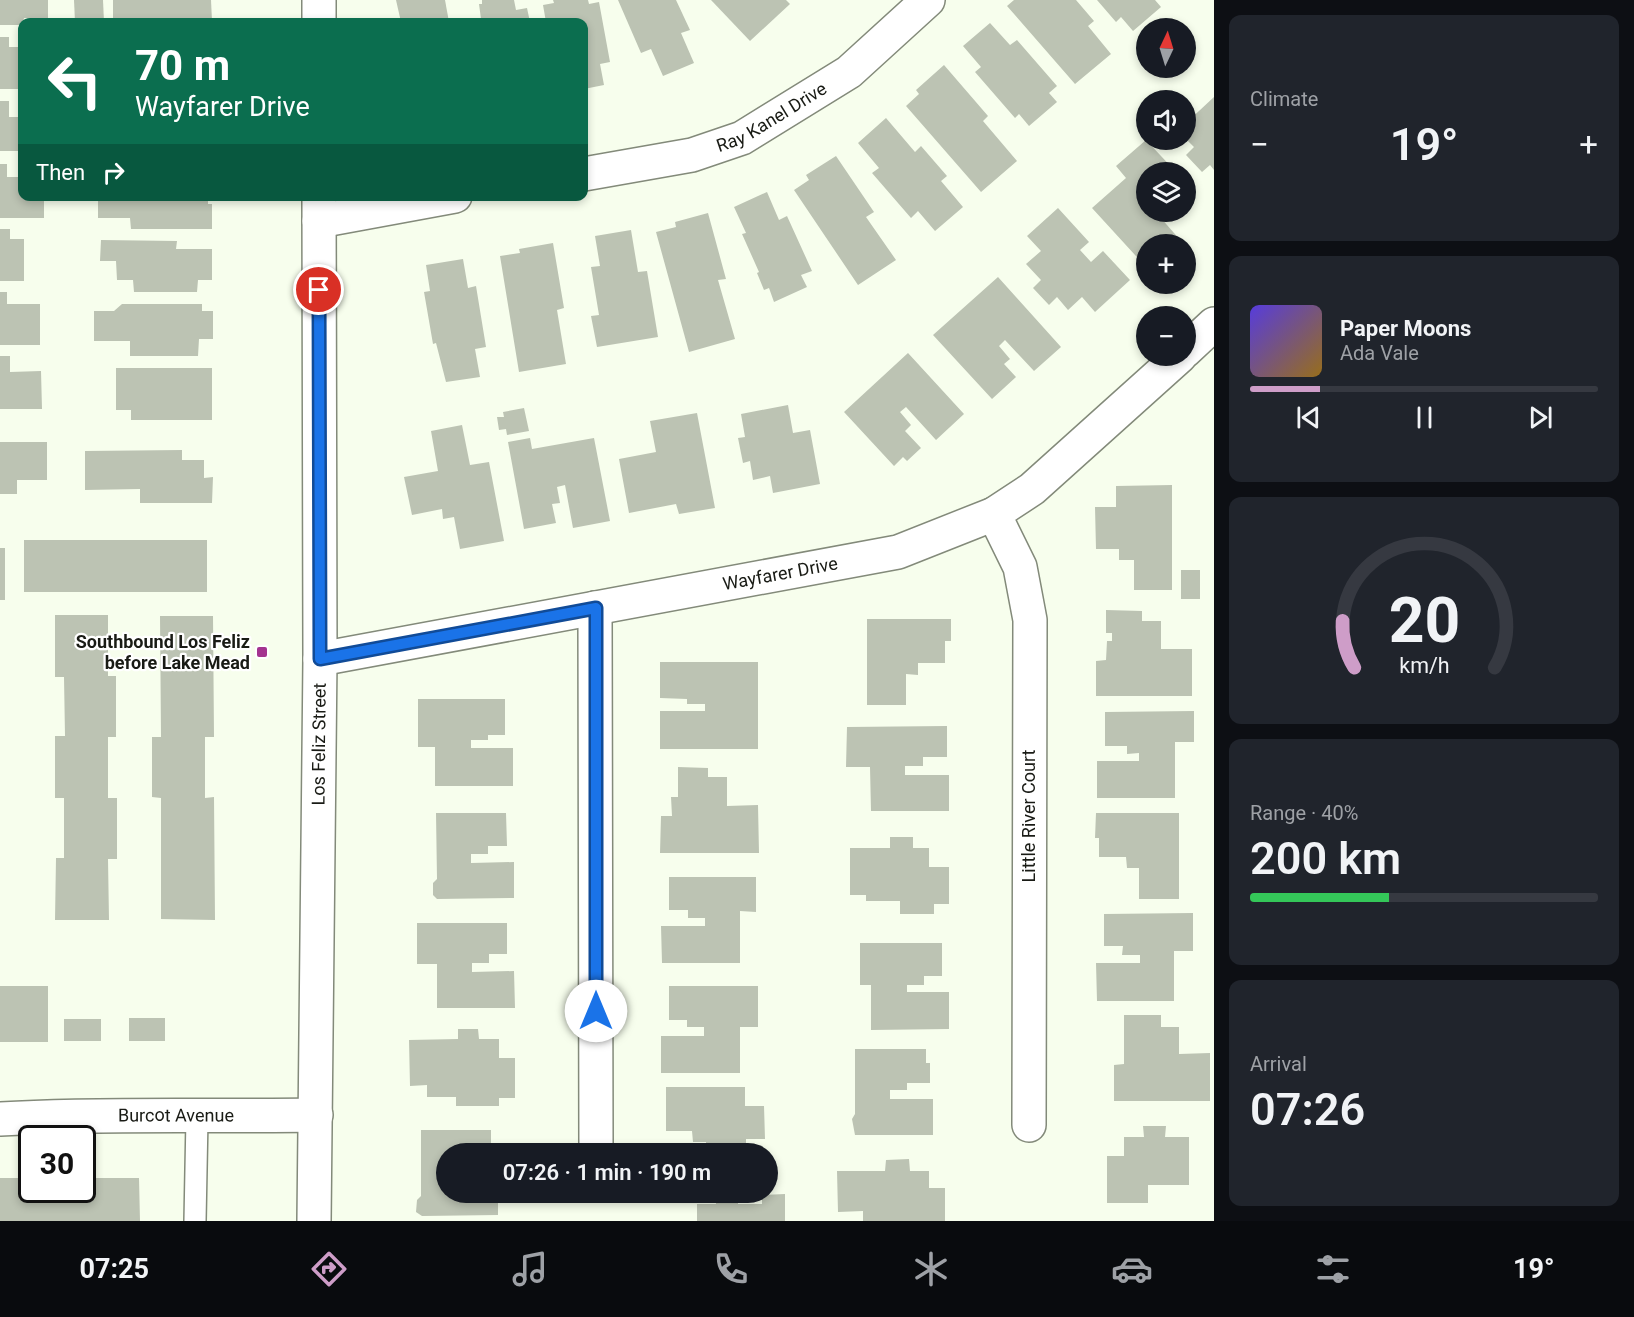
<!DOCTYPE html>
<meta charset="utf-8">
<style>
:root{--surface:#171b24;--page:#20242c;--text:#f1f3f6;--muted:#9ea1a6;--line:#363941;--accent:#ce9dc8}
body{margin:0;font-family:Roboto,sans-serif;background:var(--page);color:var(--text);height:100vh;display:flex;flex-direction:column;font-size:22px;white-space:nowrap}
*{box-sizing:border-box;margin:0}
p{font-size:20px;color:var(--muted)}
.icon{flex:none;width:33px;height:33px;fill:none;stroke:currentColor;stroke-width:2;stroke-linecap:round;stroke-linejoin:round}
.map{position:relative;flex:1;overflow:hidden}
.sheet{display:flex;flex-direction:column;gap:15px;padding:15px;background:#0d0f14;width:420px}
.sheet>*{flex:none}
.hud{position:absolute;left:18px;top:18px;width:570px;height:183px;border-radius:12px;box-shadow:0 3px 9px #0003;background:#0b6e4f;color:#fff;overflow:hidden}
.needle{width:39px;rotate:4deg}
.fabs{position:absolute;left:1136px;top:18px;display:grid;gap:12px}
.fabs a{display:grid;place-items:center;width:60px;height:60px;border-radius:50%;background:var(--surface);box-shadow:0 3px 9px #0003;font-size:30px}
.speed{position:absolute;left:18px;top:1125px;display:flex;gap:12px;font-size:30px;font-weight:700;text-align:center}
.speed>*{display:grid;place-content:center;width:78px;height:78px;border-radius:50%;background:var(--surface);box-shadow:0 3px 9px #0003;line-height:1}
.speed .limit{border:3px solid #111;border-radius:9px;background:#fff;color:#111}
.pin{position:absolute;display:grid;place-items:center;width:51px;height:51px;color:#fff;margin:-26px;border:3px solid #fff;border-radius:50%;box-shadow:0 2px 6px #0007}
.me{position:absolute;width:66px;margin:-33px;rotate:0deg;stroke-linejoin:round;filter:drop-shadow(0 0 4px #0008)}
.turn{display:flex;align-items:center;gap:21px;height:126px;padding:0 18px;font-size:27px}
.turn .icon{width:78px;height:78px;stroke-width:2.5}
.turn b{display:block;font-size:42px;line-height:51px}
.then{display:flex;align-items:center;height:57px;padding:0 18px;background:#0003;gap:12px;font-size:22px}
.big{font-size:45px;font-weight:600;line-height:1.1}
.sheet .tile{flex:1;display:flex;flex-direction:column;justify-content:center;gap:9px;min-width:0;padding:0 21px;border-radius:12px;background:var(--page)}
.sheet .dial{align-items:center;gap:0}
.dial svg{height:156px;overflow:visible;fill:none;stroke:var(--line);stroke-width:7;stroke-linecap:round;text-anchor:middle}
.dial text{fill:var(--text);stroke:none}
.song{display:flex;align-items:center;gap:18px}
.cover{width:72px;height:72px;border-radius:9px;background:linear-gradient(135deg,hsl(250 70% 55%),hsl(40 70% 35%))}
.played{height:6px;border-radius:3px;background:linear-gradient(90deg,var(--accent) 20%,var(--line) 20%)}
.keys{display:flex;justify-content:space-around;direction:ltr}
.heat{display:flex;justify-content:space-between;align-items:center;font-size:33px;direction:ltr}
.charge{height:9px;border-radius:4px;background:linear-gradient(90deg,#34c759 40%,var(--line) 0)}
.trip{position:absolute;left:436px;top:1143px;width:342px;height:60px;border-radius:30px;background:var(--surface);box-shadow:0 3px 9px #0003;font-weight:600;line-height:60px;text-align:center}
.tabs{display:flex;height:96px;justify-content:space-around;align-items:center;background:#090b0e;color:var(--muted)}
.tabs .icon{width:42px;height:42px}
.tabs .on{color:var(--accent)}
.tabs b{font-size:27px;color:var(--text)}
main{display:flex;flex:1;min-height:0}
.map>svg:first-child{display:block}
</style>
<main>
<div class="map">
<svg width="1214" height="1221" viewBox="0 0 1214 1221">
<rect width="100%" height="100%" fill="#f7feed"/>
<g fill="#bcc3b3">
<path d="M 0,0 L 48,0 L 48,18 L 24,18 L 22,25 L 0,25 Z"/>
<path d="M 74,0 L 103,0 L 104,22 L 75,22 Z"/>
<path d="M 113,0 L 211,0 L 212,21 L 113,22 Z"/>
<path d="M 396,0 L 445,0 L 449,22 L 401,22 Z"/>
<path d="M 482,0 L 514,0 L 516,10 L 527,8 L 530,22 L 475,22 L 474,20 L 481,19 L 479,4 L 482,4 Z"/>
<path d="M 553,0 L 588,0 L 589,4 L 599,2 L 610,62 L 600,64 L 604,85 L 584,89 L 584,22 L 546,22 L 543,5 L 554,3 Z"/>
<path d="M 618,0 L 676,0 L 690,30 L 681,33 L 694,63 L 663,76 L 651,49 L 641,53 Z"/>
<path d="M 711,0 L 786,0 L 790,4 L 750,41 Z"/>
<path d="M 1014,0 L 1076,0 L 1094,21 L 1088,26 L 1111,54 L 1075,84 L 1007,6 Z"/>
<path d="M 1097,0 L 1155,0 L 1161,7 L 1133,31 L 1121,17 L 1116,22 Z"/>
<path d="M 990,23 L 1010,45 L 1017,40 L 1057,86 L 1049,93 L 1057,102 L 1029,126 L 1019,114 L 1015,118 L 975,72 L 981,67 L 963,46 Z"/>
<path d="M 0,37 L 9,37 L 9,47 L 22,47 L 22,89 L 0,89 Z"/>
<path d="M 944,65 L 988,116 L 983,121 L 1017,161 L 981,192 L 906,106 L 919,94 L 916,90 Z"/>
<path d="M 1214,97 L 1214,170 L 1210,165 L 1202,172 L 1186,155 L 1194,147 L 1185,138 L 1185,124 Z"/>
<path d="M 0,101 L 9,101 L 9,117 L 22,117 L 22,151 L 0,151 Z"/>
<path d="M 886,118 L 915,152 L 921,146 L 947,176 L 941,181 L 963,207 L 935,231 L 918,211 L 911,218 L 872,173 L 879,168 L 858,143 Z"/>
<path d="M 1146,140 L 1176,172 L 1146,172 L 1146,212 L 1166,212 L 1160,217 L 1181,241 L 1177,244 L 1146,244 L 1146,267 L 1092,208 L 1126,178 L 1116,166 Z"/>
<path d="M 836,156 L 874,212 L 866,217 L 896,260 L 858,285 L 794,190 L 809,180 L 806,175 Z"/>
<path d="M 0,164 L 7,164 L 7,177 L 22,177 L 22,196 L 44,196 L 44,218 L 0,218 Z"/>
<path d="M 767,192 L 779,220 L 787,216 L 812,271 L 801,275 L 807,287 L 774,302 L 769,288 L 764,290 L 757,273 L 759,272 L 742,234 L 746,233 L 734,207 Z"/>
<path d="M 98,196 L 208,196 L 208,204 L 212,204 L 212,229 L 131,229 L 130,218 L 98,218 Z"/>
<path d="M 1058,208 L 1089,242 L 1080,250 L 1091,262 L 1103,251 L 1130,280 L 1095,312 L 1082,297 L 1068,310 L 1057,297 L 1049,305 L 1033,288 L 1041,280 L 1026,264 L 1041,251 L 1027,236 Z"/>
<path d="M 708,213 L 726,279 L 718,280 L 735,339 L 689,352 L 656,232 L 676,227 L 675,222 Z"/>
<path d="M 0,229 L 10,229 L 10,239 L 24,239 L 24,281 L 0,281 Z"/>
<path d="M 631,230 L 638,272 L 647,271 L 658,337 L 597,347 L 591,316 L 599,315 L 591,267 L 600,266 L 595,236 Z"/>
<path d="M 101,240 L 177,241 L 176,249 L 212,249 L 212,280 L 198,280 L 197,292 L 134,292 L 133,280 L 117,280 L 116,261 L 100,261 Z"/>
<path d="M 553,243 L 564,308 L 557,310 L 566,364 L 519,372 L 500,256 L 520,253 L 519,249 Z"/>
<path d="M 463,259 L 468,288 L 476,286 L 486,347 L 475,349 L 480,377 L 446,382 L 436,343 L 433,344 L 424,292 L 430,291 L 426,265 Z"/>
<path d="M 998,277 L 1061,347 L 1034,371 L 1005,340 L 999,346 L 1010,359 L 1004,364 L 1016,377 L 992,399 L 933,335 Z"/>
<path d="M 0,292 L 7,292 L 7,304 L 40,304 L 40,345 L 0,345 Z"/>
<path d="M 122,304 L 202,304 L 202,311 L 213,311 L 213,339 L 199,339 L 198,356 L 130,356 L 130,341 L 94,341 L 94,311 L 114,311 Z"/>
<path d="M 908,353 L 964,414 L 936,440 L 906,407 L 900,412 L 911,425 L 905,431 L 921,448 L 907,461 L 903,457 L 894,466 L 844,412 Z"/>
<path d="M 0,356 L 10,356 L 10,372 L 41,371 L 42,409 L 0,409 Z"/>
<path d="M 116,368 L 212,368 L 212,420 L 131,420 L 131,410 L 116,410 Z"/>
<path d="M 788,405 L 793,433 L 810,430 L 820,484 L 773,493 L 770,476 L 753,480 L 750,461 L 743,463 L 738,438 L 745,437 L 741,414 Z"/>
<path d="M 524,408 L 529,431 L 507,435 L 506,429 L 499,430 L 497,417 L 504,417 L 503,412 Z"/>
<path d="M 697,413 L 715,508 L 679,514 L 676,504 L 629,513 L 619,459 L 656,452 L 650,421 Z"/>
<path d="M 462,425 L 470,465 L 489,462 L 504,541 L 460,549 L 454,517 L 443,519 L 442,509 L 412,515 L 404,477 L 438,471 L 431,431 Z"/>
<path d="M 530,438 L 532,449 L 594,438 L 610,521 L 573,528 L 565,485 L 557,487 L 560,503 L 552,504 L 556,523 L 524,529 L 508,442 Z"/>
<path d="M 0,442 L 47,442 L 47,480 L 17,480 L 17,494 L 0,494 Z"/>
<path d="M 182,450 L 182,460 L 204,460 L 204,478 L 213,477 L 212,503 L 140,503 L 140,489 L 85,490 L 85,451 Z"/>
<path d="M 1172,485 L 1172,590 L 1134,590 L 1134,560 L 1119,560 L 1119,549 L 1096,549 L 1095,507 L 1116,507 L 1116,486 Z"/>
<rect x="24" y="540" width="183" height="52"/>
<rect x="0" y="548" width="5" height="52"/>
<rect x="1181" y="570" width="19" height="29"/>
<path d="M 1106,610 L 1142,611 L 1142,621 L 1161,621 L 1161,649 L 1192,649 L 1192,696 L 1096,696 L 1096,661 L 1106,660 L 1107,641 L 1112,641 L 1112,633 L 1106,633 Z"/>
<path d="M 55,615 L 108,615 L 108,676 L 116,676 L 116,737 L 108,737 L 108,798 L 117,798 L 117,859 L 108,859 L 109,920 L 55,920 L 56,858 L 64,858 L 64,798 L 55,798 L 55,736 L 65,736 L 64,677 L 55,677 Z"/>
<path d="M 160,616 L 213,616 L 214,737 L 205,737 L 205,798 L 214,797 L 215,920 L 161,919 L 161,798 L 152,797 L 152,737 L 161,737 Z"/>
<path d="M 867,619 L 951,619 L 951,641 L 945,641 L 945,663 L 918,663 L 918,675 L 906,674 L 906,705 L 867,705 Z"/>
<path d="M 660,662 L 758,662 L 758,749 L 660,749 L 660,711 L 705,711 L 705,704 L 687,704 L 687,699 L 660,698 Z"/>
<path d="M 418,699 L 505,699 L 505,735 L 488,735 L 488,740 L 471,740 L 471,748 L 513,748 L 513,786 L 435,786 L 435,747 L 418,747 Z"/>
<path d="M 1194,711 L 1194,742 L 1175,742 L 1175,798 L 1097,798 L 1097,761 L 1139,761 L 1139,753 L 1127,754 L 1127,746 L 1105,746 L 1105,712 Z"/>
<path d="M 947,726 L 947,757 L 923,757 L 923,766 L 905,766 L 905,775 L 949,775 L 949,811 L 871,811 L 870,767 L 846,767 L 847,727 Z"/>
<path d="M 678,767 L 708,768 L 708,777 L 727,777 L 727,806 L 758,805 L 759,853 L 660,853 L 661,816 L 672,816 L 671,797 L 678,797 Z"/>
<path d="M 436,813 L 506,813 L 507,846 L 488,846 L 488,854 L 471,854 L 471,863 L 514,862 L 514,898 L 437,899 L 433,895 L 433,883 L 437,879 Z"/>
<path d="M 1096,813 L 1179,813 L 1179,899 L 1139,899 L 1139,868 L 1127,868 L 1126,857 L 1099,857 L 1099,838 L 1095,838 Z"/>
<path d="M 890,837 L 913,837 L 913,848 L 929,848 L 929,867 L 949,867 L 949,904 L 934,904 L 934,914 L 900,914 L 900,901 L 866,901 L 866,895 L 850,895 L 850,848 L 890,848 Z"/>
<path d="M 669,877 L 756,877 L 756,912 L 740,911 L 740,963 L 662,963 L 661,926 L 705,926 L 705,918 L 688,918 L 688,910 L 669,910 Z"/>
<path d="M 1193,913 L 1193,951 L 1174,951 L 1174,1001 L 1097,1001 L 1096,963 L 1140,963 L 1140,955 L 1122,955 L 1123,946 L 1104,946 L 1104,914 Z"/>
<path d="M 417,923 L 507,923 L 507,954 L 489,954 L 489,963 L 472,963 L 472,972 L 514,971 L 515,1008 L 437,1008 L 437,964 L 417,964 Z"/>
<path d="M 860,943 L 942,943 L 942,976 L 924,976 L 924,985 L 907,985 L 907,992 L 949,992 L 949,1029 L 871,1030 L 871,985 L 860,985 Z"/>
<rect x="0" y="986" width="48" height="56"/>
<path d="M 669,986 L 758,986 L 758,1027 L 740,1027 L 740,1073 L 661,1073 L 661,1036 L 704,1036 L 704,1027 L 687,1027 L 687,1020 L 669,1020 Z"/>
<path d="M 1124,1015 L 1161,1015 L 1161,1027 L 1179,1027 L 1179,1054 L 1210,1053 L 1210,1101 L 1114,1101 L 1114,1065 L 1124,1064 Z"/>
<rect x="129" y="1018" width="36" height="23"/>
<rect x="64" y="1019" width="37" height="22"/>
<path d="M 458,1029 L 478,1029 L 479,1039 L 499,1039 L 499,1058 L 515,1058 L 515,1098 L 499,1098 L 499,1106 L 456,1106 L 456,1097 L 427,1097 L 427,1085 L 410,1086 L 409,1040 L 458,1039 Z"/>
<path d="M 855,1049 L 926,1049 L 926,1063 L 930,1063 L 930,1083 L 907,1083 L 907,1090 L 890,1090 L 890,1099 L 933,1099 L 933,1135 L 855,1135 L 852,1119 L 855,1114 Z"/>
<path d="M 666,1087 L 745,1087 L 745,1106 L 764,1106 L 765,1139 L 746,1139 L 746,1154 L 706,1154 L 706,1142 L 693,1142 L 692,1131 L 666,1131 Z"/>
<path d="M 1143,1126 L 1166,1126 L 1165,1137 L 1189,1137 L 1189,1185 L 1148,1185 L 1148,1203 L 1107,1203 L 1107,1156 L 1124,1156 L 1124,1137 L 1144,1137 Z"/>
<path d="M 421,1130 L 491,1130 L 491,1144 L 498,1144 L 498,1154 L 447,1154 L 447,1192 L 498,1192 L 498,1215 L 422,1216 L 416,1212 L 417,1200 L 421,1196 Z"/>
<path d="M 909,1159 L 910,1171 L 929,1171 L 929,1188 L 945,1188 L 945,1221 L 863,1221 L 863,1211 L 838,1212 L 837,1171 L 885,1171 L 886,1160 Z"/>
<path d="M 0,1178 L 32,1178 L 32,1190 L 82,1190 L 82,1178 L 139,1178 L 140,1221 L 0,1221 Z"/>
<path d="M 715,1193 L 738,1193 L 738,1204 L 762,1204 L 762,1195 L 785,1194 L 785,1221 L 697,1221 L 697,1204 L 716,1204 Z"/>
</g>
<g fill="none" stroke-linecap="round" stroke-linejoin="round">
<g stroke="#838a7a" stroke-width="24">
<path id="service" d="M 195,1221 L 197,1118"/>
</g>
<g stroke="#838a7a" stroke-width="36">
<g id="minor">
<path id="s1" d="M 584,174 L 692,155 L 742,138 L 849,72 L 928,0"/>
<path d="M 319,221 L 455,196"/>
<path d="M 1185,351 L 1214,324"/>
<path d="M 994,514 L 1020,567 L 1030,620 L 1029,1125"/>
<path d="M 595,608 L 596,1154"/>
<path id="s2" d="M 320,659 L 898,552 L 994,514 L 1032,489 L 1180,356"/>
<path id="s3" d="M 0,1119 C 105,1113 211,1117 316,1115"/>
</g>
</g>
<g stroke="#838a7a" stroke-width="36">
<g id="tertiary">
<path d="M 319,0 L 319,22"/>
<path id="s4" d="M 314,1221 L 320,659 L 319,196"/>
</g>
</g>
<use href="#service" stroke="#fff" stroke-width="21"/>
<use href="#minor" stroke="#fff" stroke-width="33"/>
<use href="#tertiary" stroke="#fff" stroke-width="33"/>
</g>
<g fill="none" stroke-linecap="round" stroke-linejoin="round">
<g stroke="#114b97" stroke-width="15">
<path id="route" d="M 319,290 L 320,659 L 596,608 L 596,1011"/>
</g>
<use href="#route" stroke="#1a73e8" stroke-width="10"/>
</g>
<rect fill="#a43390" stroke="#fff" stroke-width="2" x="256" y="646" width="12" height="12" rx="3"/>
<g text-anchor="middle" stroke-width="4.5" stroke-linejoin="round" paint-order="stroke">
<g font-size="18" fill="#191b15" stroke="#fff">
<text dy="6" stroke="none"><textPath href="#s1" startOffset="198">Ray Kanel Drive</textPath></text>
<text dy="6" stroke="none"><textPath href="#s2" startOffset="468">Wayfarer Drive</textPath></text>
<text dy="6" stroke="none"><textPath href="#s4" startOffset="477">Los Feliz Street</textPath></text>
<text transform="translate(1029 816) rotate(-90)" y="6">Little River Court</text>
<text dy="6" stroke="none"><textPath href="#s3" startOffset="176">Burcot Avenue</textPath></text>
</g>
<g font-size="18" font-weight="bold" fill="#191b15" stroke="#fff" text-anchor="end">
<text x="250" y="648">Southbound Los Feliz<tspan x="250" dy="21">before Lake Mead</tspan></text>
</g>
</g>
</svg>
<div class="fabs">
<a><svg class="needle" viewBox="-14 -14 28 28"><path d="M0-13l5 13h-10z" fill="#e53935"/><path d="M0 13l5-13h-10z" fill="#9ea1a6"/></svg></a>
<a><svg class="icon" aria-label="sound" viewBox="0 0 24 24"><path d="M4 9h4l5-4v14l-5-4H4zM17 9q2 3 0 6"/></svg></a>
<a><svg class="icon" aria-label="layers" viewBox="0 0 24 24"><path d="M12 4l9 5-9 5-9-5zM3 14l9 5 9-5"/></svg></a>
<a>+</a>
<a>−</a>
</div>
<div class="speed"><div class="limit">30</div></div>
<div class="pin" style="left:319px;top:290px;background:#d93025"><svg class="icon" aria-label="arrive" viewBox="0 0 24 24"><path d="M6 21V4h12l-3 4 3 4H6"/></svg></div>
<svg class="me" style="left:596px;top:1011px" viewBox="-20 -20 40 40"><circle r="19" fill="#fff"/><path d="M0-13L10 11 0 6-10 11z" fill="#1a73e8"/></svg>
<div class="trip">07:26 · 1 min · 190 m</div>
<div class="hud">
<div class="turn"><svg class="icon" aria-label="left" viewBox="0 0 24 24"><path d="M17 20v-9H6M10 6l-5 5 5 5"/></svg><div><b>70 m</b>Wayfarer Drive</div></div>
<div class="then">Then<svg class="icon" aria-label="right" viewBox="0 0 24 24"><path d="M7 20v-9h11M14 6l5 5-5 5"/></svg></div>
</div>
</div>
<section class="sheet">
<div class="tile"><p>Climate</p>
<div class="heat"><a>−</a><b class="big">19°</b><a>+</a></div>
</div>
<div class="tile">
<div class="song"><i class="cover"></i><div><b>Paper Moons</b><p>Ada Vale</p></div></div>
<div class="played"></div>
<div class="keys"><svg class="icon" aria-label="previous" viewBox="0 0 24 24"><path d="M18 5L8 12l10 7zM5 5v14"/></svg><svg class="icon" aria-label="pause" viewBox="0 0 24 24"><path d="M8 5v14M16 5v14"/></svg><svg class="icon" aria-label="next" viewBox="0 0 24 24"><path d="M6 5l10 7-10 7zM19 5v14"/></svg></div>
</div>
<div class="tile dial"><svg viewBox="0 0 100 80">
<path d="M14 69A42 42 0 1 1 86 69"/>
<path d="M14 69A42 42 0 0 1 8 45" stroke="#ce9dc8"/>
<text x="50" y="56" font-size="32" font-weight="700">20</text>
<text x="50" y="72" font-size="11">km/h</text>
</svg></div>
<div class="tile"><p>Range · 40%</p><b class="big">200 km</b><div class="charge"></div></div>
<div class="tile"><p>Arrival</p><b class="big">07:26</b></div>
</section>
</main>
<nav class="tabs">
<b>07:25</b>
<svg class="icon on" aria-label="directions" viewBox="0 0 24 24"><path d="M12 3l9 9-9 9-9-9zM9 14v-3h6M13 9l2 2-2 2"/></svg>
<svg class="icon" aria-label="music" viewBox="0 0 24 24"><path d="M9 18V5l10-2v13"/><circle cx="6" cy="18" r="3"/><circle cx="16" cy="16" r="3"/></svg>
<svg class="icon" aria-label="phone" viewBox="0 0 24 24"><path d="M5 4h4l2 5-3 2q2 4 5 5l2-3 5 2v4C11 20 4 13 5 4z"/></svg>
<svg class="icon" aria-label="climate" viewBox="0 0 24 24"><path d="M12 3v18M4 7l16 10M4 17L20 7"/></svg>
<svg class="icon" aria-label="car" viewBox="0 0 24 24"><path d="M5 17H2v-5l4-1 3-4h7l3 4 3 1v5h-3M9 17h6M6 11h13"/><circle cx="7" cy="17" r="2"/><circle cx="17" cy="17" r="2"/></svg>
<svg class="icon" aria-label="filters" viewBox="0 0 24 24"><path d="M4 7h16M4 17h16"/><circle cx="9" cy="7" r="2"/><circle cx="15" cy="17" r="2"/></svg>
<b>19°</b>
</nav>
